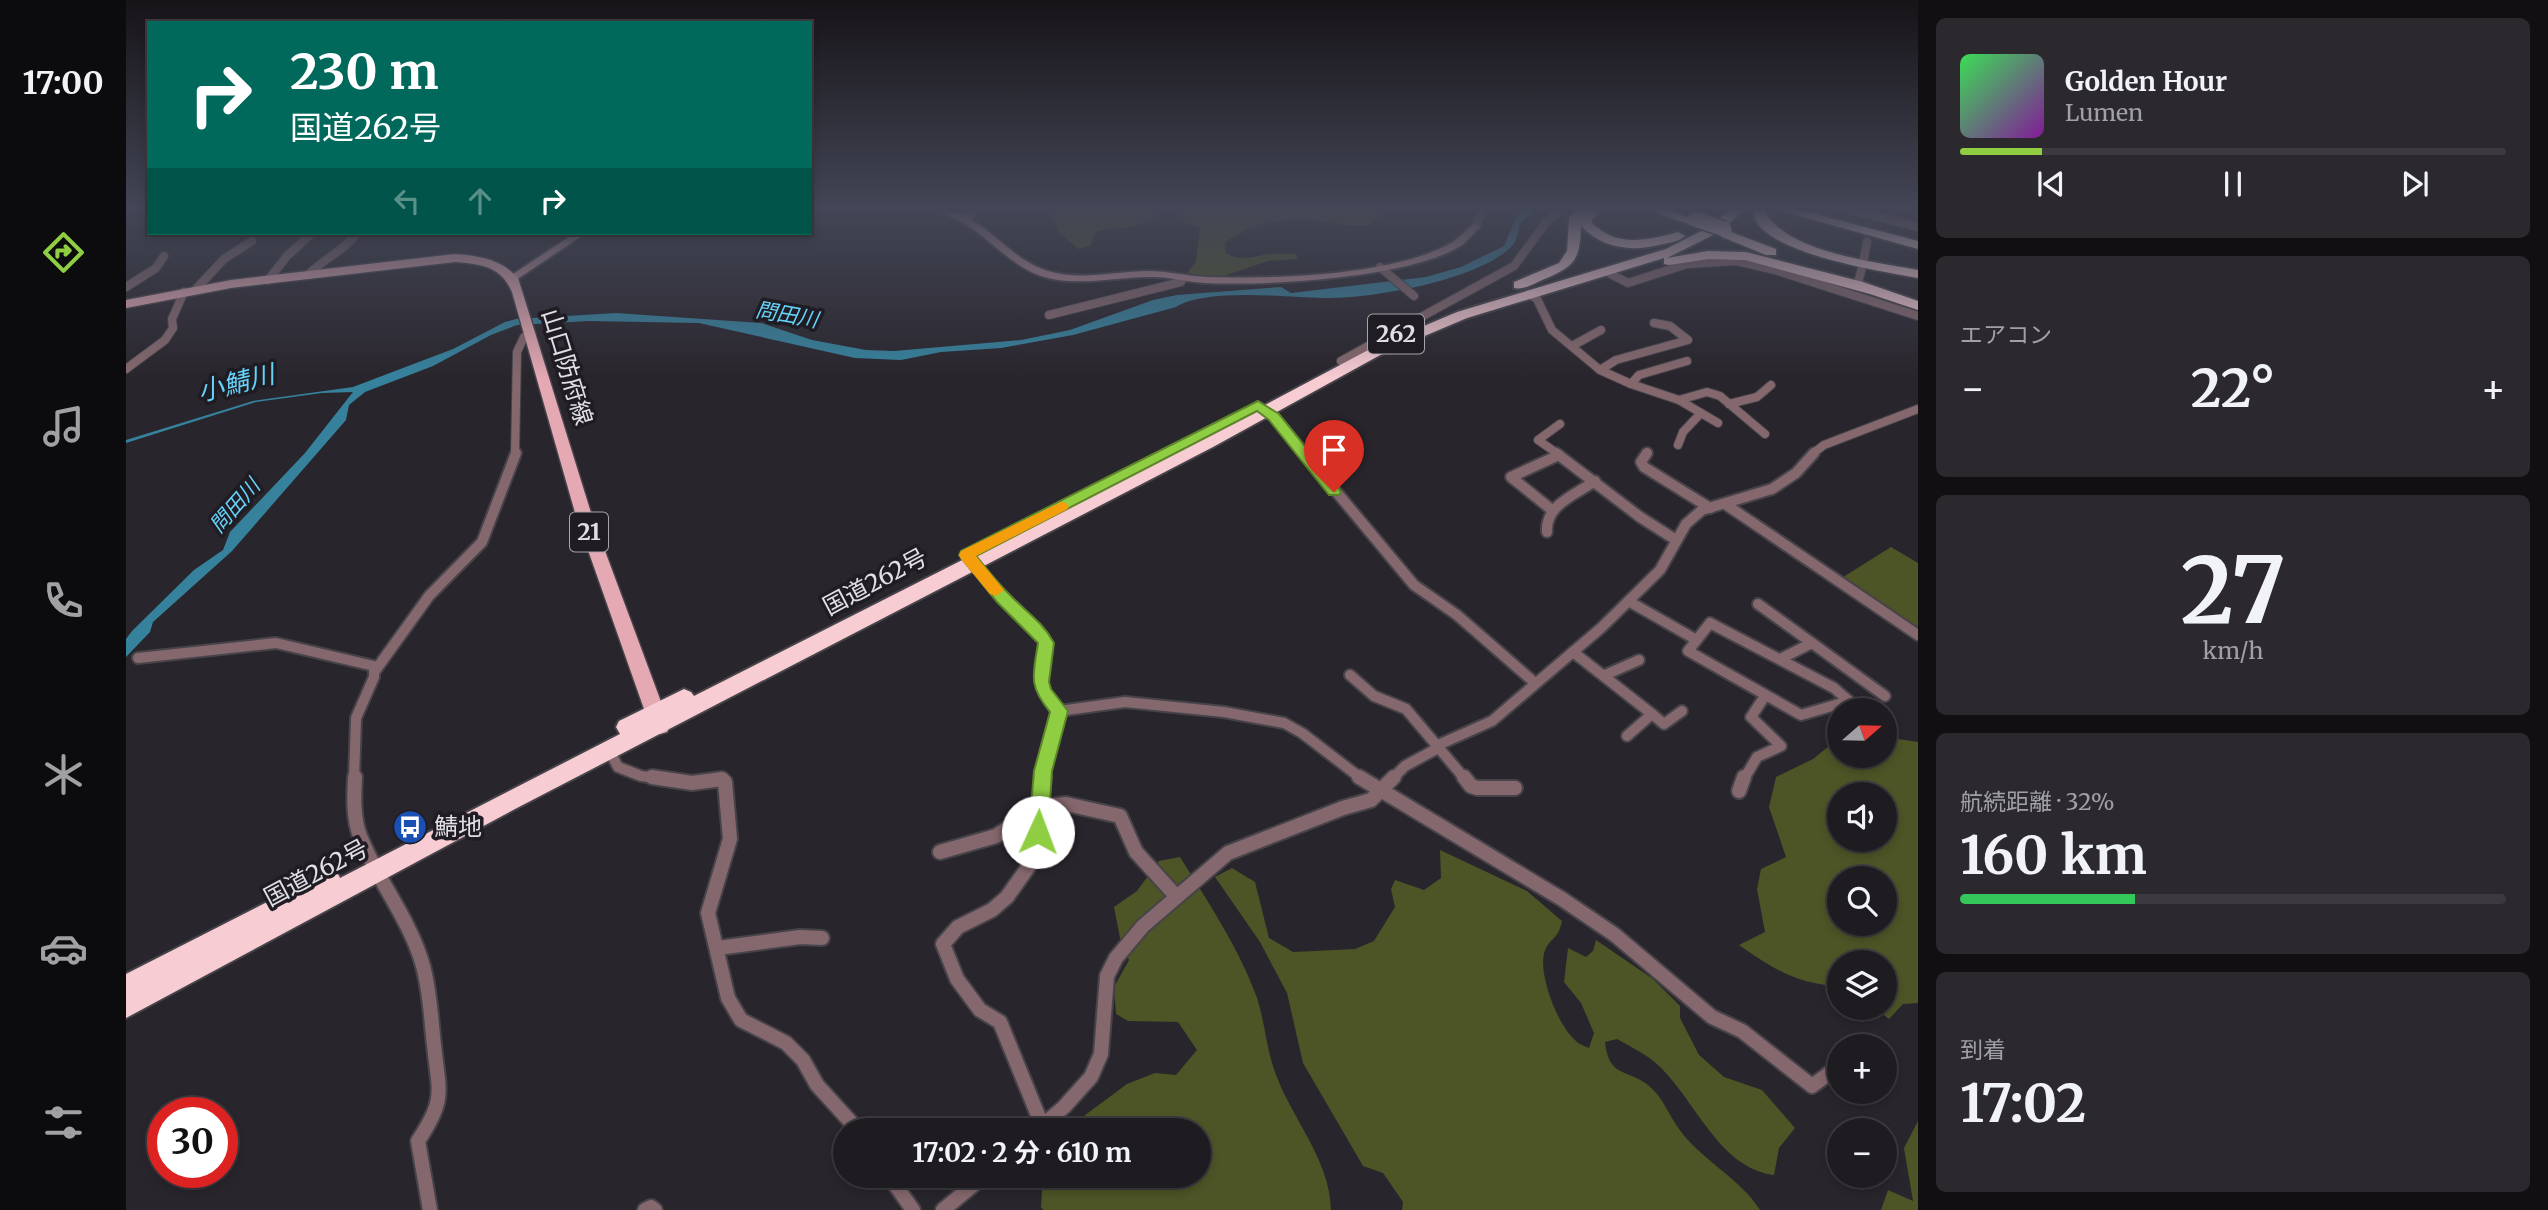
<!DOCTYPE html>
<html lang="ja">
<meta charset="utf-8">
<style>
:root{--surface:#1f1c21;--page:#2c292e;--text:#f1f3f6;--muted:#a1a1a5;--line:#3c3a3f;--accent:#8fcd42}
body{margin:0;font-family:Merriweather,"Noto Sans JP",serif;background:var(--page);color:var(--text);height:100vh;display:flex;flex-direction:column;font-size:26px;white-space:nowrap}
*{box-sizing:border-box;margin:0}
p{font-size:23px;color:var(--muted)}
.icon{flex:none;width:38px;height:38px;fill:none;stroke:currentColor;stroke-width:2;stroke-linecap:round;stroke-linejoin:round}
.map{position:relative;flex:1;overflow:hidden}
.drawer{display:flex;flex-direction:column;gap:18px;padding:18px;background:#110f12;width:630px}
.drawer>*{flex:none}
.banner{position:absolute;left:21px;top:21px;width:665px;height:214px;border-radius:0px;box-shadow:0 4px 10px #0003,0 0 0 2px var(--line);background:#00695c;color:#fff;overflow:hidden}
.needle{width:46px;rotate:70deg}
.controls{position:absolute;left:1701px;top:698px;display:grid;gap:14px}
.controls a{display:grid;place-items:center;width:70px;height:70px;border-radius:50%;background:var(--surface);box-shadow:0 4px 10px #0003,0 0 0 2px var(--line);font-size:35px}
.speed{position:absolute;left:21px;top:1097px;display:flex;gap:14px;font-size:35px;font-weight:700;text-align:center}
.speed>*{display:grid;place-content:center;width:91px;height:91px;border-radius:50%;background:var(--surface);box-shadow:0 4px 10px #0003,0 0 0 2px var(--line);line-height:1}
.speed .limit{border:10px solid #d22;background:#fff;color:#111}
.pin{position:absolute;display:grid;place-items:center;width:60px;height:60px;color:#fff;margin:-72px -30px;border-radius:50% 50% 50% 0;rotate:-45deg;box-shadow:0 0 7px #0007}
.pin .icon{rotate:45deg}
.me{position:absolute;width:77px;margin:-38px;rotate:2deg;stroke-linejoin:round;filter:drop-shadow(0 0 5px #0008)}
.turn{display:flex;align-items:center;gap:24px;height:147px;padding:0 28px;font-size:32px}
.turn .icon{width:91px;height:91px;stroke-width:2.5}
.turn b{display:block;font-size:49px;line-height:60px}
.lanes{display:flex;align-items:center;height:66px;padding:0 28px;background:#0003;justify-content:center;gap:35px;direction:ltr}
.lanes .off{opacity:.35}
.big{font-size:52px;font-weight:700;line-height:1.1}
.drawer .card{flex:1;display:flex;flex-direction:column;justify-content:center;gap:10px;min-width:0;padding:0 24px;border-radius:10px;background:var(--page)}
.drawer .dial{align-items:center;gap:0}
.dial b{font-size:91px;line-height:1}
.song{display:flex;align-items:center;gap:21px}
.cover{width:84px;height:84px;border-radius:10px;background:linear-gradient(135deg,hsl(130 70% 55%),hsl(290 70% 35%))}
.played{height:7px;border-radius:4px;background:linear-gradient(90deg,var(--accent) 15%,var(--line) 15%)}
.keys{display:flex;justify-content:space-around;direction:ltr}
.heat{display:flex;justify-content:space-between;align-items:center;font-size:38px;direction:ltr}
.charge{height:10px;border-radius:5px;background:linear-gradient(90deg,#34c759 32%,var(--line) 0)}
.trip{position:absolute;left:707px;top:1118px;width:378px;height:70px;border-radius:35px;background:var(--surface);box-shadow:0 4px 10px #0003,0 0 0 2px var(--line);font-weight:700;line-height:70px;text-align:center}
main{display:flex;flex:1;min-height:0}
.tabs{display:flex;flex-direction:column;width:126px;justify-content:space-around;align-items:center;background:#0c0b0d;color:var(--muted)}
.tabs .icon{width:49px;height:49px}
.tabs .selected{color:var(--accent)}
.tabs b{font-size:32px;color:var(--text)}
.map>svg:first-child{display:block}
</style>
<main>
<nav class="tabs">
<b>17:00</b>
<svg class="icon selected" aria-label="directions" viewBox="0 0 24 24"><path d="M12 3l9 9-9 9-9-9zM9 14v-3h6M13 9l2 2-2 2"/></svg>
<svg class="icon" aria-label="music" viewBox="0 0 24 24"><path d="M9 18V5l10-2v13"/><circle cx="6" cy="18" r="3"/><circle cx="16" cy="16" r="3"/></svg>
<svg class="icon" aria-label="phone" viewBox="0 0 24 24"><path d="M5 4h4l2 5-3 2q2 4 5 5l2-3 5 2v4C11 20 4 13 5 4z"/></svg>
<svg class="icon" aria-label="climate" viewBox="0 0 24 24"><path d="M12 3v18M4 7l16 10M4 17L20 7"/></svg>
<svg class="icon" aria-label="car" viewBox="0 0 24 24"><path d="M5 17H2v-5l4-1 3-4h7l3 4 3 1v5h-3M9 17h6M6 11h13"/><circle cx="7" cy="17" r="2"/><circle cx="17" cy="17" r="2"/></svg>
<svg class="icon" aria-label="filters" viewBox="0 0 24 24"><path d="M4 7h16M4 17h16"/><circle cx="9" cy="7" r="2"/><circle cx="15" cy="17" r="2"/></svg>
</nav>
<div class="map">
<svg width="1792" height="1210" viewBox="0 0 1792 1210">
<rect width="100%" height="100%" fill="#29252c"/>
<g fill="#4d5426" fill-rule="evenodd">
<path d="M 928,209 L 1258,209 L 1245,225 C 1227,228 1213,223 1195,221 C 1162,217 1124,221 1099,243 L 1100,253 C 1116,263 1129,255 1146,254 C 1154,253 1162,254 1170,254 L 1172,259 L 1142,261 L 1097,276 L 1060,275 L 1070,261 L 1074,228 L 1057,223 L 1057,215 L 1037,210 C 1025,219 1015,226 1000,228 C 989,229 981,227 970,232 L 964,246 L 952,249 L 931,230 L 925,215 Z"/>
<path d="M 1765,547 L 1792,563 L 1792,631 L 1714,579 Z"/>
<path d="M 1759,737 L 1792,742 L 1792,1003 L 1777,1004 L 1763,1019 L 1749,1008 L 1759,1008 L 1759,962 L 1713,962 L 1713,986 C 1673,985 1645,968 1613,945 L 1639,932 L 1631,889 L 1635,869 L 1660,857 L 1643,807 L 1650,777 L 1687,759 L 1713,738 L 1713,756 L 1759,756 ZM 1713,794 L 1759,794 L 1759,840 L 1713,840 ZM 1713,878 L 1759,878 L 1759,924 L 1713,924 Z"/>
<path d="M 1314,850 L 1401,891 L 1436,921 C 1432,939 1427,936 1420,948 C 1409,969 1432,1026 1449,1040 C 1452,1044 1459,1046 1463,1048 L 1468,1033 L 1455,1003 L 1438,982 L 1442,948 L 1460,957 L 1467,951 L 1470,940 L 1527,979 L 1554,1006 L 1554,1018 L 1573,1055 L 1598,1077 L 1636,1090 L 1669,1128 L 1653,1148 L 1648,1175 C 1593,1168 1570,1101 1533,1066 C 1522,1055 1505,1047 1491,1039 L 1479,1042 C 1483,1078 1500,1068 1522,1085 C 1537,1097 1542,1114 1553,1129 C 1575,1160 1614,1178 1634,1210 L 1276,1210 L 1277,1202 L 1257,1173 L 1237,1166 L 1177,1063 L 1161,993 L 1134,942 L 1089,877 L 1106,868 L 1129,882 L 1143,938 L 1167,952 L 1229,949 L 1248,941 L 1269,907 L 1265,889 L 1269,880 L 1298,890 L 1315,878 Z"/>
<path d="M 1054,857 C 1082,902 1113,948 1131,998 C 1139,1022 1140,1048 1149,1072 C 1165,1118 1204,1159 1205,1210 L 917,1210 L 915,1207 L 917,1176 L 1073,1176 L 1073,1130 L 939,1130 L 1001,1084 L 1029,1073 L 1050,1075 L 1071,1050 L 1052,1022 L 1002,1021 L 990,1014 L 988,987 L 1003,960 L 994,938 L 988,907 L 1011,891 L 1033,861 Z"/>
<path d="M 1792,1121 L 1792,1210 L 1755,1210 L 1762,1190 L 1787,1201 L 1778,1148 Z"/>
</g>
<path fill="#36829d" d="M 1399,209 L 1409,209 C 1405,214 1397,219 1394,224 C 1391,232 1392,241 1384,248 C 1349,281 1244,299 1197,298 C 1160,297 1080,288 1050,307 L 947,335 L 875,348 L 815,352 L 775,360 L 729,358 L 573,323 L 462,321 L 391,325 L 365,335 L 307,366 L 239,392 L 223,405 L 220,420 L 106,551 L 27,622 L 24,632 L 0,657 L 0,639 L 6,631 L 68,570 L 97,550 L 104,532 L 179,453 L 227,392 L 196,393 L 130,402 L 0,443 L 0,440 L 127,401 L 227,387 L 327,349 L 379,322 L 390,319 L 490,313 L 635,323 L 686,340 L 740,350 L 768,351 L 895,340 L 944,330 L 1027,300 L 1051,295 L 1155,287 L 1165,293 L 1300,277 L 1335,267 L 1378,246 L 1390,218 Z"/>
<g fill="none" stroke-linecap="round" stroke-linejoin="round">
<path stroke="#454148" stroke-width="8" stroke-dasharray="8 4.5" stroke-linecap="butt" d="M 1741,242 L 1742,221"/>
<g stroke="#464349" stroke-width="10">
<g id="street-far2">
<path d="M 1720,209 L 1792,227"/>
<path d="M 839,219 L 846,214 L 846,209"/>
<path d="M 1350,226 L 1357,209"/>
<path d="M 1738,258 L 1741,242"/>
<path d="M 1254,267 L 1288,296"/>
<path d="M 1483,273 L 1502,283 L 1561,264 L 1610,261 L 1649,270 L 1792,316"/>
<path d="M 182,275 C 197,259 218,251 231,233"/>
<path d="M 142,280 L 161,256 L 186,233"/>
<path d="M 1732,282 L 1736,268"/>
<path d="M 0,287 L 30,268 L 38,256"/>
<path d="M 69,290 L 98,259 L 126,241"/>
<path d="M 1403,294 L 1411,299 L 1426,330 L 1474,370"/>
<path d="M 923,315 L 1055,282 L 1057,278"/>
<path d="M 1528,323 L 1544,326 L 1562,340 L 1490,360 L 1474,370 L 1505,384 L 1513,375 L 1561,361"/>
<path d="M 1446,346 L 1475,330"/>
<path d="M 1215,361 L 1388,266 L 1421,221 L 1435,209"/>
<path d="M 0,369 L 39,340 L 47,328 L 46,319 L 58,292"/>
<path d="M 1505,384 L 1553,400 L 1575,413 L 1557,432 L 1552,445"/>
<path d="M 1553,400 L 1581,392 L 1594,396 L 1639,434"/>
<path d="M 1603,404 L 1631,397 L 1645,385"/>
<path d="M 1132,405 L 1148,417 L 1179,454"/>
<path d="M 1575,413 L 1592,423"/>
<path d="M 389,454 L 391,352 L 398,337 L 406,336"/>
<path d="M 1432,454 L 1412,440 L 1434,424"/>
<path d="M 1686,454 L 1698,445 L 1792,409"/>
</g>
</g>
<g stroke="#464349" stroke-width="14">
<g id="street-far1">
<path d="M 1178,453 L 1288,585 L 1331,615 L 1409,683"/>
<path d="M 1430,453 L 1514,517 L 1550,540"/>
<path d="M 1521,453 L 1515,462 L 1518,467 L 1584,508"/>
<path d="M 1599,504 L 1792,635"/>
<path d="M 1426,510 L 1385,477 L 1433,455"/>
<path d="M 1421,532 C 1419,505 1449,495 1469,481"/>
<path d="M 840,555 L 887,608 L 913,632 L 920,643 L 915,682 L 918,692 L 933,711"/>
<path d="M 1504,602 L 1569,639"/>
<path d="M 1632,604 L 1686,643"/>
<path d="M 1584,623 L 1708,688 L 1723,701 L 1675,715 L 1562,651 Z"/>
<path d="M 1447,652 L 1526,714 L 1501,736"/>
<path d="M 12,658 L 150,643 L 248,666 L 248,677 L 230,718 L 228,779"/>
<path d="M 1654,659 L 1686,643 L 1759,696"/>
<path d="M 249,671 L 303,596 L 356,542 L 390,453"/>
<path d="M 1224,675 L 1248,696 L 1280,709 L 1339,779"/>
<path d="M 1479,675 L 1513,660"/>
<path d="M 933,711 L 999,702 L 1098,712 L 1158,723 L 1176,733 L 1236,779"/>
<path d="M 1526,714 L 1538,724 L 1556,711"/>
<path d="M 1312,745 L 1366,721 L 1475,628 L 1534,570 L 1560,524 L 1576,510 L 1646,489 L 1670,473 L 1688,453"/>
<path d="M 483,750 L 492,767 L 515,776 L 538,779"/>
<path d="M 917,779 L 933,711"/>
<path d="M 1266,779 L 1279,766 L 1314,747"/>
<path d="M 1618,779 L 1631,757 L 1655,746 L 1625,717 L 1639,696"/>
</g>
</g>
<g stroke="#464349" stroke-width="18">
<g id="street">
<path d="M 229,777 C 228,796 227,818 234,836 C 251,880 284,919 297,966 C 304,991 305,1019 308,1045 C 313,1093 320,1099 292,1141 L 304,1210"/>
<path d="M 526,777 L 566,783 L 596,779 L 599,782 L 604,839 L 582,913 L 602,998 L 615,1020 L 660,1043 L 677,1060 L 691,1085 L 732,1130"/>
<path d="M 1233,777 L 1436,899 L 1489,935 L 1586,1017 L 1616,1031 L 1686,1086 L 1713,1066"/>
<path d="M 1338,777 L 1345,786 L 1351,788 L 1389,788"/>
<path d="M 1613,791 L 1618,777"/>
<path d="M 814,852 L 870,836 L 913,807 L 940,804 L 994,816 L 1010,852 L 1050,896"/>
<path d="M 592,948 L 674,937 L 696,938"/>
<path d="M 916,1125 L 874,1022 L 854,1010 L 831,979 L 817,944 L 832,927 L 866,910 L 881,897 L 915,849 L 913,813 L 918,777"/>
<path d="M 911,1130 L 938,1107 L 965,1077 L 975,1054 L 981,976 L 990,958 L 1017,926 L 1102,853 L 1217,808 L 1245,800 L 1268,777"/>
<path d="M 763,1176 L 787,1210"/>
<path d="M 519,1210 L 525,1207 L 529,1210"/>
<path d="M 817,1210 L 858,1176"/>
</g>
</g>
<g stroke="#464349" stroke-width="4">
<g id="secondary">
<path d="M 808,209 C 857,209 878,258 922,271 C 954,281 990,271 1023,271 C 1042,271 1061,276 1081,277 C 1149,279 1268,276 1327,242 C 1334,237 1340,230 1347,224 L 1355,226 C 1349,232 1342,240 1336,245 C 1286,278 1141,286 1080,283 C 1062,282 1044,277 1027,277 C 990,276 951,288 915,276 C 886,266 866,241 841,225 C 831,218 818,215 808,209 Z"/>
<path d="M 449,233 L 460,233 L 390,280 L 381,278 Z"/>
</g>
</g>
<g stroke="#464349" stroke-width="3">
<path id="primary" d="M 329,254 C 354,256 375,259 392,278 L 466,516 L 544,726 L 541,732 L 534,734 L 527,732 L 524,726 L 450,516 L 386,292 C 375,266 355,264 329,262 L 105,288 L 0,308 L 0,300 L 105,280 Z"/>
</g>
<g stroke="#464349" stroke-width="4">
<g id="highway">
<path d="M 1451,209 L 1477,209 L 1466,219 L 1466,223 C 1491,248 1521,240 1552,232 L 1559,236 C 1552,242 1542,243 1533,245 C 1504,252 1476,248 1455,226 C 1454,263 1447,267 1414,281 C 1405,285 1397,290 1388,288 L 1388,282 L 1433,263 L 1441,251 L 1443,218 Z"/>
<path d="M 1520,209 L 1540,209 L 1571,221 L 1565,225 Z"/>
<path d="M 1605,209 L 1619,209 L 1597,229 L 1650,249 L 1650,255 L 1640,255 L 1589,234 L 1541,258 L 1582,251 L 1620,252 L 1737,282 L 1792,301 L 1792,310 L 1744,294 L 1619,260 L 1582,259 L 1543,265 L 1538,264 L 1538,258 L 1341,318 L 1256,354 L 1087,447 L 389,809 L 0,1018 L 0,974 L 196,874 L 204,871 L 212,874 L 214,878 L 494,734 L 490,727 L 493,721 L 558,689 L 565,692 L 568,696 L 1075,439 L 1246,348 L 1331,312 L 1540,249 L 1581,228 Z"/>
<path d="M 1626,209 L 1638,209 C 1656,252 1750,262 1792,270 L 1792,278 C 1754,271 1656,256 1632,224 C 1629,220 1628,214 1626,209 Z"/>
<path d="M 1648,209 L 1670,209 L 1792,241 L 1792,249 Z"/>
</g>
</g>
<use href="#street-far2" stroke="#85686d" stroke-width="8"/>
<use href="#street-far1" stroke="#85686d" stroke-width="10"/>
<use href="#street" stroke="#85686d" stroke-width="14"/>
<use href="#secondary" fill="#bb8d95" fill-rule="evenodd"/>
<use href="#primary" fill="#e5a9b3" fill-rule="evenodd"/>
<use href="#highway" fill="#f8ccd3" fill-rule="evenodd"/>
<g stroke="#464349" stroke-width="18" stroke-linecap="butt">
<path id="highway-bridge" d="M 1569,219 L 1598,229"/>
</g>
<use href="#highway-bridge" stroke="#f8ccd3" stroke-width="15"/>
</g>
<linearGradient id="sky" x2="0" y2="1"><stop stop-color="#171418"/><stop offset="0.55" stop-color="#434656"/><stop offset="1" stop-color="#434656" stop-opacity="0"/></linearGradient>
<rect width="1792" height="379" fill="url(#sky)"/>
<path fill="#8fcd42" stroke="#5d852b" stroke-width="2" d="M 1132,401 L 1153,414 L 1213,488 L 1215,492 L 1213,495 L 1203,495 L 1143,420 L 1131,411 L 850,556 C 861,569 871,583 883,594 C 899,611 917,622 928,643 L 923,682 L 925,689 L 942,711 L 926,771 L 922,832 L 919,838 L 912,841 L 906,838 L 903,832 L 908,771 L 924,712 C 902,685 907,676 912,643 L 871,602 L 833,555 L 835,551 Z"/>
<path fill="#f59e0b" d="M 935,502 L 940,503 L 943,507 L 940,510 L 850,556 L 878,590 L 870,596 L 864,594 L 835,559 L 833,555 L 835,551 Z"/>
<defs>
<g id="bus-disc" transform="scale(1.75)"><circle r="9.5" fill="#1a4fb4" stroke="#1f1c23"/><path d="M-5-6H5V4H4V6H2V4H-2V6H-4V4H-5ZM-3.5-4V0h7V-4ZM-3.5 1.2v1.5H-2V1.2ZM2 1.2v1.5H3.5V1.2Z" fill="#fff"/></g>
</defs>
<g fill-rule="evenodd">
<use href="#bus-disc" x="284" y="827"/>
</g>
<g text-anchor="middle" stroke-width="7" stroke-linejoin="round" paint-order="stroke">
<g font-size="21" font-style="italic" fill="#65d2fa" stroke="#1f1c23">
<text transform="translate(661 315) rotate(10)" y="7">問田川</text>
<text transform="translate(109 506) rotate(-49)" y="7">問田川</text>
</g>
<g fill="#1f1c23" stroke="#a7a4aa" stroke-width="2">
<rect x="1242" y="314.5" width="56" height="39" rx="5"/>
<rect x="444" y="512.5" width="38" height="39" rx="5"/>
</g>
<g font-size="23" font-weight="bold" fill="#e1dfe4">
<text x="1270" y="342">262</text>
<text x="463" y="540">21</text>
</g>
<g font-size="24" fill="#e1dfe4" stroke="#1f1c23">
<text transform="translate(441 367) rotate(73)" y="8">山口防府線</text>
<text transform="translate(749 582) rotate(-28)" y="8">国道262号</text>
<text transform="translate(190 873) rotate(-28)" y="8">国道262号</text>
</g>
<g font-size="24" fill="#e1dfe4" stroke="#1f1c23" text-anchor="start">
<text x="308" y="835">鯖地</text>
</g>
<g font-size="26" font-style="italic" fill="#65d2fa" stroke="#1f1c23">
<text transform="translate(110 383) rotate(-14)" y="9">小鯖川</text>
</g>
</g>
</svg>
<div class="controls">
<a><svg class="needle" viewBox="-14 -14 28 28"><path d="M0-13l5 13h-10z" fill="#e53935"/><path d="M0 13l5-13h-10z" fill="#a1a1a5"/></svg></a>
<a><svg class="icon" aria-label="sound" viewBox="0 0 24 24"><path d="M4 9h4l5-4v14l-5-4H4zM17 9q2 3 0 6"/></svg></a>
<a><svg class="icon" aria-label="search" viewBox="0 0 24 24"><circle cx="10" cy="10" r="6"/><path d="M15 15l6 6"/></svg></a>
<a><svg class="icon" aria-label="layers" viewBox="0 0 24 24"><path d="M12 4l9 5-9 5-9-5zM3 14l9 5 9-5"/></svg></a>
<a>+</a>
<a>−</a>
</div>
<div class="speed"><div class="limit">30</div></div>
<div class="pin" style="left:1208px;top:492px;background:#d93025"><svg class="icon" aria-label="arrive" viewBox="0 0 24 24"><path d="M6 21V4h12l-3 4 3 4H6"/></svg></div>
<svg class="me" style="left:912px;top:832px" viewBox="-20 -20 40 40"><circle r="19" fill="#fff"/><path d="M0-13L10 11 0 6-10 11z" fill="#8fcd42"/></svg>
<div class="trip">17:02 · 2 分 · 610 m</div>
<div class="banner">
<div class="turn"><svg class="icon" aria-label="right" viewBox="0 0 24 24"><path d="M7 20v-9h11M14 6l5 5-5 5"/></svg><div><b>230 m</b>国道262号</div></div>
<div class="lanes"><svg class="icon off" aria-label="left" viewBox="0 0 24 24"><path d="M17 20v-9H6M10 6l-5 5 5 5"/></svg><svg class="icon off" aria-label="ahead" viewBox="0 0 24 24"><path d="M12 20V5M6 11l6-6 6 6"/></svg><svg class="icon" aria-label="right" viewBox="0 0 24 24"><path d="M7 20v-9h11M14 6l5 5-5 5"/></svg></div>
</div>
</div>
<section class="drawer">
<div class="card">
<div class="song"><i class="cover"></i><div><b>Golden Hour</b><p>Lumen</p></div></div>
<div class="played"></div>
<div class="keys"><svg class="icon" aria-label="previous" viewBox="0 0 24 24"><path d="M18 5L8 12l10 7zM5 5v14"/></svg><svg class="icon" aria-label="pause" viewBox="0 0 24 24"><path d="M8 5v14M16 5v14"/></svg><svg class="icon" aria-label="next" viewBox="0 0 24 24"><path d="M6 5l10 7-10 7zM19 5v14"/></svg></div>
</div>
<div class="card"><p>エアコン</p>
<div class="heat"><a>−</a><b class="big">22°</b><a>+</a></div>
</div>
<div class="card dial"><b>27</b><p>km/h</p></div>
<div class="card"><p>航続距離 · 32%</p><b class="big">160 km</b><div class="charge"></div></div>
<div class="card"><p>到着</p><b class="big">17:02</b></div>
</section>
</main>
